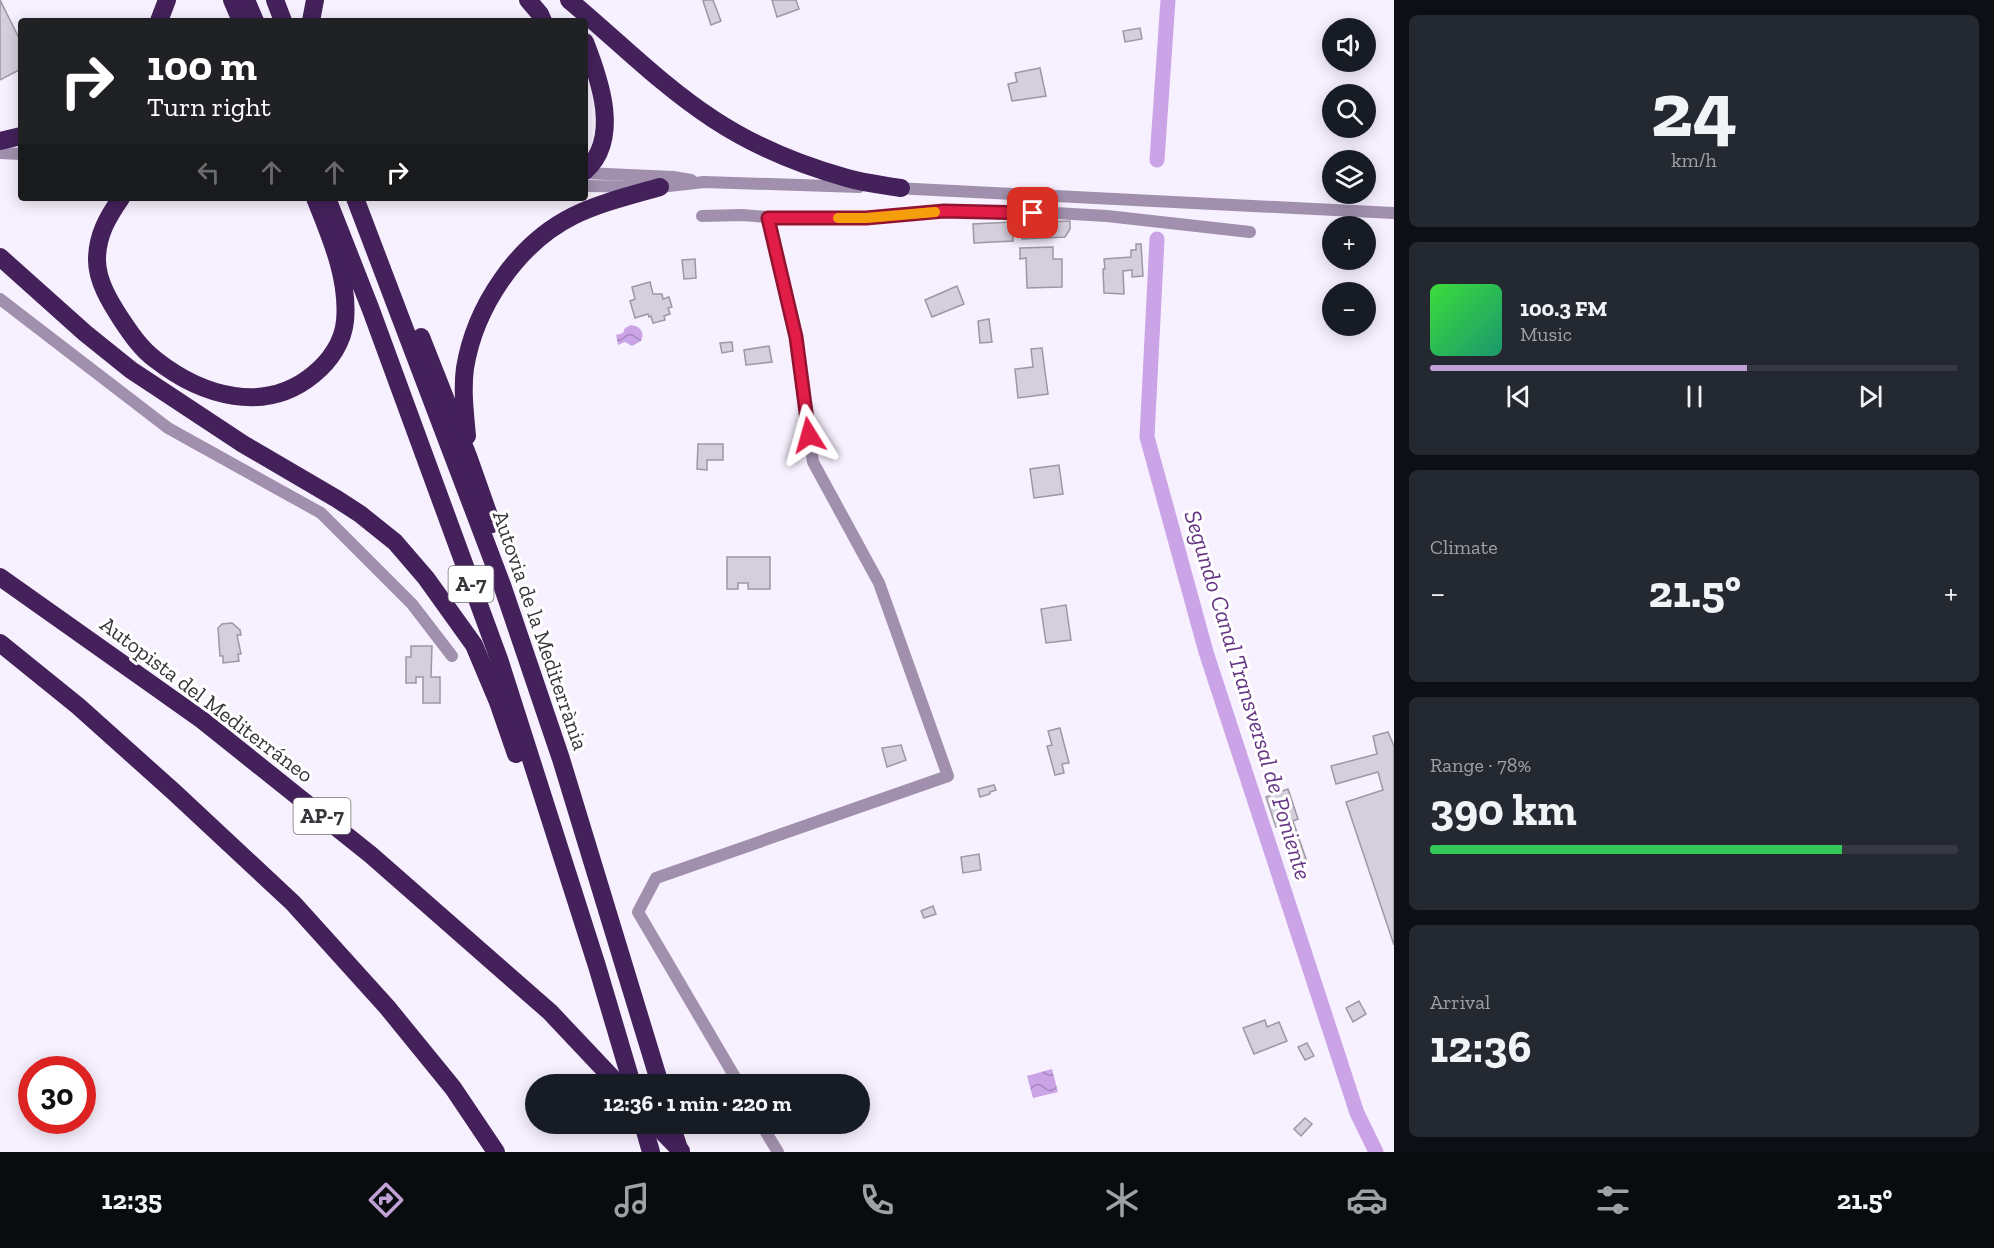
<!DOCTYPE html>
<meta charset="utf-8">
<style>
:root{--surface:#171b24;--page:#242831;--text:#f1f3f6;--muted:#9ea1a6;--line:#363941;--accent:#c1a2d8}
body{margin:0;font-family:"Zilla Slab",serif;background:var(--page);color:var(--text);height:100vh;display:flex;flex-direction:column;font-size:22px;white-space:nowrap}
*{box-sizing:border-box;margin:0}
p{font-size:20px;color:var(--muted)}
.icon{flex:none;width:33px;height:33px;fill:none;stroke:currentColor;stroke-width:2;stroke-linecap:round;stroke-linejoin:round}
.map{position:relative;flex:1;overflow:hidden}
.drawer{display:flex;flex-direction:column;gap:15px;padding:15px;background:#0d0f14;width:600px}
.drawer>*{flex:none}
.hud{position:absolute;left:18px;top:18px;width:570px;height:183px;border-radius:6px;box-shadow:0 3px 15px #0003;background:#202124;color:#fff;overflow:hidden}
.tools{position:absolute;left:1322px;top:18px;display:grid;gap:12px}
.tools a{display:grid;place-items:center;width:54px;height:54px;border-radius:50%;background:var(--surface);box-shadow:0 3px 15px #0003;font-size:30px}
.speed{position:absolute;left:18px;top:1056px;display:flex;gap:12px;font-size:30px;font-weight:700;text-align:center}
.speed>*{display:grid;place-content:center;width:78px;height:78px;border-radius:50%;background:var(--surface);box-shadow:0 3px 15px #0003;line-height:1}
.speed .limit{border:9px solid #d22;background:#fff;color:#111}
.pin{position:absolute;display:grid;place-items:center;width:51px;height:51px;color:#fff;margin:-26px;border-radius:12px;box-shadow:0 3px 9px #0006}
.me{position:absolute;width:66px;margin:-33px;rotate:352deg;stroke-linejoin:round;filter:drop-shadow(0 0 4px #0008)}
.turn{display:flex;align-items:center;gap:21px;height:126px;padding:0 30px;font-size:27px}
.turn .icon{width:78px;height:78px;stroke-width:2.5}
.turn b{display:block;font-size:42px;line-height:51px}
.lanes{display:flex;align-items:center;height:57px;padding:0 30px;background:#0003;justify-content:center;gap:30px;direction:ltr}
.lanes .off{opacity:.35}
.big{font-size:45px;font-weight:800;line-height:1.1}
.drawer .widget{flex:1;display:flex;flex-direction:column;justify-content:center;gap:9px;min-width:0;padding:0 21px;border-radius:9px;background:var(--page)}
.drawer .dial{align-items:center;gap:0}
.dial b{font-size:78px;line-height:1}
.song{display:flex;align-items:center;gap:18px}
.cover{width:72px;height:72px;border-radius:9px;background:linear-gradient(135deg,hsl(120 70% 55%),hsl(160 70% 35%))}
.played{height:6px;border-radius:3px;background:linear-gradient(90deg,var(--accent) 60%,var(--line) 60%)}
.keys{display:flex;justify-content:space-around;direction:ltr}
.heat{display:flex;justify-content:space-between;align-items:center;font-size:33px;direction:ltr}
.charge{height:9px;border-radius:4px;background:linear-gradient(90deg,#34c759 78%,var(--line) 0)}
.trip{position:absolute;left:525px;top:1074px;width:345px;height:60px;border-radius:30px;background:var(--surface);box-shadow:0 3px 15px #0003;font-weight:800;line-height:60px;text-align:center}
.tab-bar{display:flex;height:96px;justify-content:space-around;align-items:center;background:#090b0e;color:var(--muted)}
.tab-bar .icon{width:42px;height:42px}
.tab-bar .on{color:var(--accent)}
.tab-bar b{font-size:27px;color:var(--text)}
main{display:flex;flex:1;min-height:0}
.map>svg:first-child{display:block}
</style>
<main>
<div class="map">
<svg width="1394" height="1152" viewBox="0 0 1394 1152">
<defs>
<pattern id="water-waves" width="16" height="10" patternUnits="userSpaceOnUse" patternTransform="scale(1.5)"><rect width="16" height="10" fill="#caa4e7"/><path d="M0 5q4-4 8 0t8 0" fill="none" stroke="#a586bc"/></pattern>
</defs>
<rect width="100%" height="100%" fill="#f7f0fe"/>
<g fill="url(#water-waves)">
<path d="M 631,325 C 641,326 645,333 641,341 L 632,346 L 625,342 L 618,345 L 616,335 L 623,333 L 625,328 Z"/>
<path d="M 1052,1069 L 1058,1092 L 1033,1098 L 1027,1076 Z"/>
</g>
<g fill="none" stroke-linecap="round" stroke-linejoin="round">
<g stroke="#caa4e7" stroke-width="15">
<path d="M 1157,160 L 1168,0"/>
<path d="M 1157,239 L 1147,437 L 1206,652 L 1357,1113 L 1376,1152"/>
</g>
</g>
<g fill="#d5cedc" stroke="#9d96a3" stroke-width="1.5">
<path d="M 0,0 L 21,42 L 21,69 L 0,80 Z"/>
<path d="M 706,0 L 713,0 L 721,21 L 711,25 L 703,1 Z"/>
<path d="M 772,0 L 796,0 L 799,9 L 777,17 Z"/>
<path d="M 1140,28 L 1142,39 L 1125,42 L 1123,31 Z"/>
<path d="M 1040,68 L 1046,96 L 1012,101 L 1008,84 L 1017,82 L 1015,73 Z"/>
<path d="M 1070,221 L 1070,229 L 1065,237 L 1022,239 L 1022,223 Z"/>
<path d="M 1012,222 L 1013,241 L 974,243 L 973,224 Z"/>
<path d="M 1136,244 L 1141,244 L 1143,276 L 1132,277 L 1132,270 L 1123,271 L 1124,294 L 1104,293 L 1103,269 L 1105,269 L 1104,259 L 1131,257 L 1131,250 L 1136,250 Z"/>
<path d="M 1053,247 L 1053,259 L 1062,259 L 1062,287 L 1027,288 L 1026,258 L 1020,259 L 1020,248 Z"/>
<path d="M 695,259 L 696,278 L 684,279 L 682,260 Z"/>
<path d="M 650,282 L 653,294 L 662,294 L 663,299 L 669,297 L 672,307 L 668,308 L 670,314 L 664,316 L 665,320 L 653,323 L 651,316 L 649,317 L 648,314 L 635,318 L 630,301 L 635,299 L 632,287 Z"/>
<path d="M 957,286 L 964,304 L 932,317 L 925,300 Z"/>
<path d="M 989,319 L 992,342 L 980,343 L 978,321 Z"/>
<path d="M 732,342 L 733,351 L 722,353 L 720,343 Z"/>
<path d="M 769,346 L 772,362 L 746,365 L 744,350 Z"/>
<path d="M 1042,348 L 1048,394 L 1018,398 L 1015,369 L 1033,367 L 1031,349 Z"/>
<path d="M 698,444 L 723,444 L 723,460 L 707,460 L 707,470 L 697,469 Z"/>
<path d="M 1059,465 L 1063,494 L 1034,498 L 1030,469 Z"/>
<path d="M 727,557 L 770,557 L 770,589 L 748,589 L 748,583 L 738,583 L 738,589 L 727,589 Z"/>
<path d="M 1066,605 L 1071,640 L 1046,643 L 1041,609 Z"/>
<path d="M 232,623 L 240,630 L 241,635 L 237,635 L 241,654 L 238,654 L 239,661 L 223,663 L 223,656 L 220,656 L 218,628 L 222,624 Z"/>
<path d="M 411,646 L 432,646 L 431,677 L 440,677 L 440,703 L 423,703 L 423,677 L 416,677 L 416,683 L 406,683 L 406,657 L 411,657 Z"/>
<path d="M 1060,728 L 1069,763 L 1062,764 L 1064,773 L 1055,775 L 1047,746 L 1052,745 L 1048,731 Z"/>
<path d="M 1388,732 L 1394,746 L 1394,945 L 1346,802 L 1383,790 L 1378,772 L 1336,784 L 1331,766 L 1377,754 L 1373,736 Z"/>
<path d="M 901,745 L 906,760 L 887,767 L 882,748 Z"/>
<path d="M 994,785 L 996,790 L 990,792 L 990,794 L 980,797 L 978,789 Z"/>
<path d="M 1288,789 L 1298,819 L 1276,827 L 1266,797 Z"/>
<path d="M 1293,821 L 1307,862 L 1293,866 L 1279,826 Z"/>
<path d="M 979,854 L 981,870 L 963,873 L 961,857 Z"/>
<path d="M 933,906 L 936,914 L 924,918 L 921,911 Z"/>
<path d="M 1359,1001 L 1366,1014 L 1353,1022 L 1346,1008 Z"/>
<path d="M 1265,1020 L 1267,1027 L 1279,1022 L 1287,1041 L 1254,1054 L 1243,1028 Z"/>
<path d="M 1307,1043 L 1314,1056 L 1305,1060 L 1298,1047 Z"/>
<path d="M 1305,1118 L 1312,1124 L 1301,1136 L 1294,1129 Z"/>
</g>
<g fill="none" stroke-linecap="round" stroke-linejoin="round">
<g stroke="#a090ad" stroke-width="12">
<path d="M 702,216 L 742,215 L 768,217 L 796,337 L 813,462 L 879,583 L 948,776 L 656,878 L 638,912 L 739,1084"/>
<path d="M 768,217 L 866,218 L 944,211 L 1055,213 L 1107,216 L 1250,232"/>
<path d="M 0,299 L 168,428 L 321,513 L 412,604 L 452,656"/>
<path d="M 761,1124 L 778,1152"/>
</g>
<g stroke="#a090ad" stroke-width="12">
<path d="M 0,153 L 21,154"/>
<path d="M 585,173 L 673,177 L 691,180"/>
<path d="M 585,186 L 660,187 L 704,182 L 859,187"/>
<path d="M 895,188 L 1394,213"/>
</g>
<g stroke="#44215b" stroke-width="18">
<path d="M 232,0 L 241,21"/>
<path d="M 246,0 L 255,21"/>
<path d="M 275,0 L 283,21"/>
<path d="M 528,0 L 540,14 L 543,21"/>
<path d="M 569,0 C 617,40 661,85 713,119 C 754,146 800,165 847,178 C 864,183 883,185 901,188"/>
<path d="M 159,21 L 167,0"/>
<path d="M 311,21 L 315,0"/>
<path d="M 585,42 C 600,80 621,139 585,171"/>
<path d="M 0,141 L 21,136"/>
<path d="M 121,198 C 107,218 97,236 97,260 C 97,281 110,302 121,319 C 131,334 141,349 156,360 C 202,396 265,415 314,374 C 330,361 343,342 345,321 C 349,278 330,236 315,198"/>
<path d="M 327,198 L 371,310 L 499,659 L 597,966 L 632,1084"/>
<path d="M 355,198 L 502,585 L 561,759 L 660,1084"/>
<path d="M 0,257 L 85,333 L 131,370 L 243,444 L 337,499 L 360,514 L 395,542 L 426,578 L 474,645 L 498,702 L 516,754"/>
<path d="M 421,337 L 468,456 L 492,524"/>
<path d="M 467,436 C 465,413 462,391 465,368 C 475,307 517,244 573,216 C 599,203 632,195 660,187"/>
<path d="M 0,577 L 202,720 L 371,855 L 550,1012 L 618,1084"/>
<path d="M 0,643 L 78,706 L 174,792 L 293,903 L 387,1007 L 453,1088 L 496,1152"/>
<path d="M 643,1124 L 651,1152"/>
<path d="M 655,1124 L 681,1151"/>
</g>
<path stroke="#44215b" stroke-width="18" d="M 671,1124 L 680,1152"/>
</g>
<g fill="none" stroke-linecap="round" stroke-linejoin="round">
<g stroke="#92132f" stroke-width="15">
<path id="route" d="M 809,435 L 796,337 L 768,218 L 866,218 L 944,211 L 1033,213"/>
</g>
<use href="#route" stroke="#e11d48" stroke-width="10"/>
<path stroke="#f59e0b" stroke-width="10" d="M 838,218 L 866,218 L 935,212"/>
</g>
<g text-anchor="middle" stroke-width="6" stroke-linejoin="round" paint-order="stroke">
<g fill="#fff" stroke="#737175" stroke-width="1.5">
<rect x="448.5" y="566" width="45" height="36" rx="4.5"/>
<rect x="293.5" y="798" width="57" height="36" rx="4.5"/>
</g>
<g font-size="21" font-weight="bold" fill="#37343a">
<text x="471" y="591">A-7</text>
<text x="322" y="823">AP-7</text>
</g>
<g font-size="22" fill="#37343a" stroke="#fff">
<text transform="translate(541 630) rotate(71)" y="8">Autovia de la Mediterrània</text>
<text transform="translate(207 699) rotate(37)" y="8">Autopista del Mediterráneo</text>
</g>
<g font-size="24" font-style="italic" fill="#663685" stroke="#fff">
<text transform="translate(1248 695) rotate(73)" y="8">Segundo Canal Transversal de Poniente</text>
</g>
</g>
</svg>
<div class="tools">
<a><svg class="icon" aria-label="sound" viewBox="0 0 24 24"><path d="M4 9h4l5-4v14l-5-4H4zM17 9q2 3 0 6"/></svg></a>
<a><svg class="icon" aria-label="search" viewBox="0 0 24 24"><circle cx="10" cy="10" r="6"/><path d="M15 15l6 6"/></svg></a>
<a><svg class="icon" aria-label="layers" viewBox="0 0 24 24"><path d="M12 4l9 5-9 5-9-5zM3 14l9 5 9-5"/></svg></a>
<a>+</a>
<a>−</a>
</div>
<div class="speed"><div class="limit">30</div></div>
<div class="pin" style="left:1033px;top:213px;background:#d93025"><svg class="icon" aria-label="arrive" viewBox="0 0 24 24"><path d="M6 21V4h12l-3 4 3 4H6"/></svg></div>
<svg class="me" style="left:809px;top:435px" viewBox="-20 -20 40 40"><path d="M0-17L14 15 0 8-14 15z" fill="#e11d48" stroke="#fff" stroke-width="4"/></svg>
<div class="trip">12:36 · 1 min · 220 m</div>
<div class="hud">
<div class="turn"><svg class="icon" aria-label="right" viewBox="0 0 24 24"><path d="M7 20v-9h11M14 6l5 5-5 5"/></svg><div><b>100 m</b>Turn right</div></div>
<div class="lanes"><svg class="icon off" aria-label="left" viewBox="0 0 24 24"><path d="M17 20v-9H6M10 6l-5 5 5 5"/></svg><svg class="icon off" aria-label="ahead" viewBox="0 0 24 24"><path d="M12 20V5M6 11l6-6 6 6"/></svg><svg class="icon off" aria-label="ahead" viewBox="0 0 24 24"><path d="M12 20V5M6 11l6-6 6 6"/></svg><svg class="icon" aria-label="right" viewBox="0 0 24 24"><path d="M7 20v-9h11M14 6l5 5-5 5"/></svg></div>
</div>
</div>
<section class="drawer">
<div class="widget dial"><b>24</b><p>km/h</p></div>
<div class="widget">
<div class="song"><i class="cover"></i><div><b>100.3 FM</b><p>Music</p></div></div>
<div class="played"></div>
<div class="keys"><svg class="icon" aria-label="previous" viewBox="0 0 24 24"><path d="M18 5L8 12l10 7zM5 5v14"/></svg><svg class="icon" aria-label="pause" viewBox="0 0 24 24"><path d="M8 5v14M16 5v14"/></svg><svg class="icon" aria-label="next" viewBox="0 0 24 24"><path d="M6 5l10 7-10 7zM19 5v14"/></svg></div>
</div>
<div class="widget"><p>Climate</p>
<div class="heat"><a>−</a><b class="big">21.5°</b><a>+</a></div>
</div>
<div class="widget"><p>Range · 78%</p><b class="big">390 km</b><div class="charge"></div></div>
<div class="widget"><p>Arrival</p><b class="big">12:36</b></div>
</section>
</main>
<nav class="tab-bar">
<b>12:35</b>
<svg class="icon on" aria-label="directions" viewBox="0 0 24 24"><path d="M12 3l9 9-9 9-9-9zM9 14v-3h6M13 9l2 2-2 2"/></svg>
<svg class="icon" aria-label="music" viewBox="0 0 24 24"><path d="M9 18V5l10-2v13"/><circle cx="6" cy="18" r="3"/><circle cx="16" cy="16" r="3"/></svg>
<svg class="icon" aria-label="phone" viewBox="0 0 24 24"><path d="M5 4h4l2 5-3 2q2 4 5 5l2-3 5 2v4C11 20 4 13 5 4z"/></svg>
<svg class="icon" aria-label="climate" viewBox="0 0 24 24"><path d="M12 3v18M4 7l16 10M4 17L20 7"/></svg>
<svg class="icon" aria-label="car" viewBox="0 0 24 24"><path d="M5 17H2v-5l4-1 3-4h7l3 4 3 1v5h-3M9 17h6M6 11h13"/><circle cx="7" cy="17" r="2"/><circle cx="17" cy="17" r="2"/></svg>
<svg class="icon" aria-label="filters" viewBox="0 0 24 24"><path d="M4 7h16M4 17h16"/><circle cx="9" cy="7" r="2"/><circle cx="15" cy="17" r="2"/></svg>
<b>21.5°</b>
</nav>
